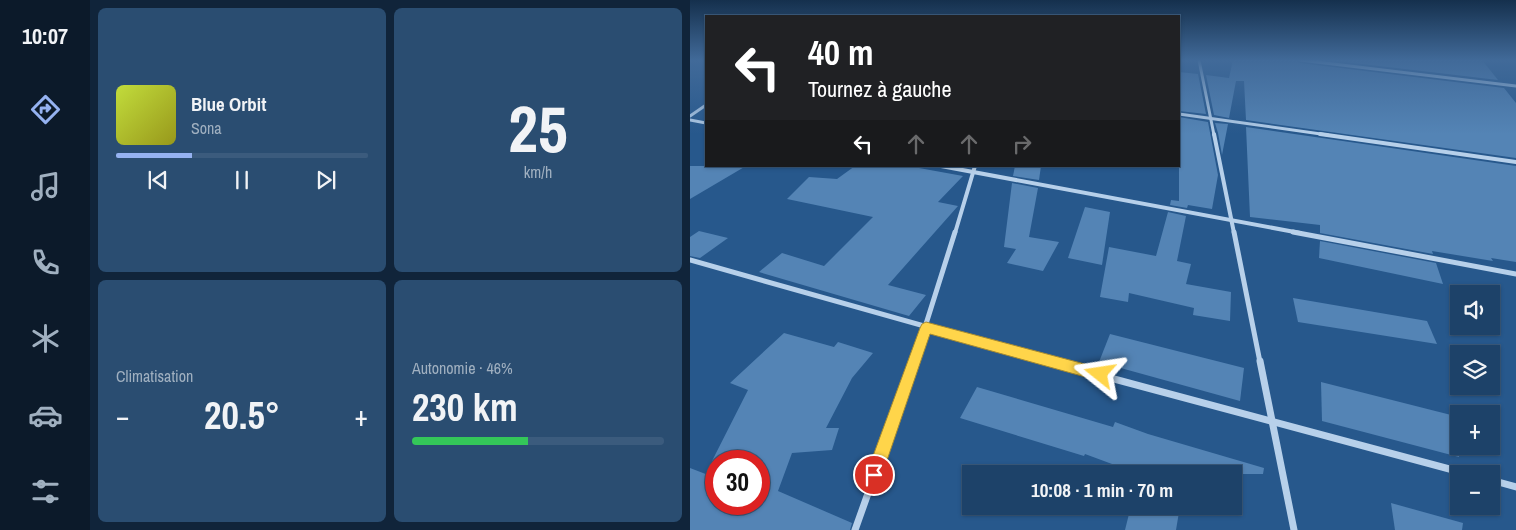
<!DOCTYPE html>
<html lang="fr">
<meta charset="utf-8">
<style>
:root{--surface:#1d4269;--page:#2a4d71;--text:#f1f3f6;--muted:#a0b0c0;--line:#3b5b7d;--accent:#95b2f1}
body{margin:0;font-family:"Archivo Narrow",sans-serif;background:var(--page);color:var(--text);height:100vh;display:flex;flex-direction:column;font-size:19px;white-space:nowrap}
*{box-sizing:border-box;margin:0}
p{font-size:16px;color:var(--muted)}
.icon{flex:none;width:28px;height:28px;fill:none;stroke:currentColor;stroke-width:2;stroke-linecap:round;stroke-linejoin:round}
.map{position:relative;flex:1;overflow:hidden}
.drawer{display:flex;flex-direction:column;gap:8px;padding:8px;background:#10243a;width:600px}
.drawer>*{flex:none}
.banner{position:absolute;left:15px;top:15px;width:475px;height:152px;border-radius:0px;box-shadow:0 1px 4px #0004,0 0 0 1px var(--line);background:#202124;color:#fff;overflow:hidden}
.tools{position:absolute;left:760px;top:285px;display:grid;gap:10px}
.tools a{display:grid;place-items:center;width:50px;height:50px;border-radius:0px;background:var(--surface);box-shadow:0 1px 4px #0004,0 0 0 1px var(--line);font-size:25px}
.speed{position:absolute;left:15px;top:450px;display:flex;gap:10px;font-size:25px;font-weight:700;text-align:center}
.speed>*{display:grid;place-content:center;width:65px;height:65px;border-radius:50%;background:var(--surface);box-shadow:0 1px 4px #0004,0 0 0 1px var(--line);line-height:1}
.speed .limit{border:8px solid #d22;background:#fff;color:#111}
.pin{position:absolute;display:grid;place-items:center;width:42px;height:42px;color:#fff;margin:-21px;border:2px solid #fff;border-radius:50%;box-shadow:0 1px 5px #0007}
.me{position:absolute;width:55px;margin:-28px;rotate:285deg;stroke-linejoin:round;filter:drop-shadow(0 0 4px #0008)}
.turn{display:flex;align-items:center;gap:18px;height:105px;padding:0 20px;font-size:22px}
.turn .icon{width:65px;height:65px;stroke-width:2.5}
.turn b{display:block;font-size:35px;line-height:42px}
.lanes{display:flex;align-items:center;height:48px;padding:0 20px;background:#0003;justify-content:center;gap:25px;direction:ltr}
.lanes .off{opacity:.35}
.big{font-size:38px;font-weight:700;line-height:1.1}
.drawer .tile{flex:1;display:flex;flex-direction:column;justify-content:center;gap:8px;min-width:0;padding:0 18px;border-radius:8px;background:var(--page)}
.drawer .dial{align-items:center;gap:0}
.dial b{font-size:65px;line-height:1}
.song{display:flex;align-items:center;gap:15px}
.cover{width:60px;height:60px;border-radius:8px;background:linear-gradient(135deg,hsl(70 70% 55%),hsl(60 70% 35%))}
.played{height:5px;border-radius:2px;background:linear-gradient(90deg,var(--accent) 30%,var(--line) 30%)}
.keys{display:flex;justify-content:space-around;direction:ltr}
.heat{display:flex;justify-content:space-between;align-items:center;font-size:28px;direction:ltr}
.charge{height:8px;border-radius:4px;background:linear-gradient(90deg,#34c759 46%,var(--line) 0)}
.drawer .tiles{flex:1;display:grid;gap:8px;grid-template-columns:repeat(2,1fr)}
.trip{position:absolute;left:272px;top:465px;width:280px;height:50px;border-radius:0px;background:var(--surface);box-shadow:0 1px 4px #0004,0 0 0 1px var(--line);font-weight:700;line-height:50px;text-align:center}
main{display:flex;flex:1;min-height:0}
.menu{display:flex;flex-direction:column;width:90px;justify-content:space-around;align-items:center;background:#0c1a2a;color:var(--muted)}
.menu .icon{width:35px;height:35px}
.menu .active{color:var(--accent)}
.menu b{font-size:22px;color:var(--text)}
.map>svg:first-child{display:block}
</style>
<main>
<nav class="menu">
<b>10:07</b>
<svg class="icon active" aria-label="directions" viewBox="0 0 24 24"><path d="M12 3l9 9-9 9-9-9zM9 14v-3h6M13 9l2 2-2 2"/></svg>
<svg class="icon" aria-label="music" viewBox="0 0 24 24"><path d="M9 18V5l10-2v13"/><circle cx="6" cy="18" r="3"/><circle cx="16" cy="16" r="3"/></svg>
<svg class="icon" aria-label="phone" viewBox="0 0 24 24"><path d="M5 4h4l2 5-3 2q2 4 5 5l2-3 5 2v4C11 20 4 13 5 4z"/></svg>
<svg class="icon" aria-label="climate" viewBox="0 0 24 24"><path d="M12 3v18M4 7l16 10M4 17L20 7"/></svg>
<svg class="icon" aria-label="car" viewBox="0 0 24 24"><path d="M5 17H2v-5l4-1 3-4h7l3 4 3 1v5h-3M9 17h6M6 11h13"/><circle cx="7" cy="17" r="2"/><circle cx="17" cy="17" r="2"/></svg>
<svg class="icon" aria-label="filters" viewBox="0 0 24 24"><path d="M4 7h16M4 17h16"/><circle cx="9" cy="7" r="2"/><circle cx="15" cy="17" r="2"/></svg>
</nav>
<section class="drawer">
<div class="tiles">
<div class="tile">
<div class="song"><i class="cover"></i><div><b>Blue Orbit</b><p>Sona</p></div></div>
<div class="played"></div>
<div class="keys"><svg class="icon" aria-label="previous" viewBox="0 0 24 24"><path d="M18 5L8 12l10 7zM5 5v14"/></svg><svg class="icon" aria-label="pause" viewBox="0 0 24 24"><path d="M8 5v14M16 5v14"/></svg><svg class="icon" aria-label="next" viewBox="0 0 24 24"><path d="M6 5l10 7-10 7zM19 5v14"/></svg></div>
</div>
<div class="tile dial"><b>25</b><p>km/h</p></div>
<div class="tile"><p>Climatisation</p>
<div class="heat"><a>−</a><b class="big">20.5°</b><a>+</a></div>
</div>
<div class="tile"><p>Autonomie · 46%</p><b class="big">230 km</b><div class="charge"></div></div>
</div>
</section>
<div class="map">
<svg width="826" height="530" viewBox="0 0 826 530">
<rect width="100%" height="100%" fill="#27588c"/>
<g fill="#5484b5">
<path d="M 543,60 L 607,60 L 610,63 L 814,88 L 826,103 L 826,158 L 556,120 L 554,81 L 546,81 L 539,118 L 524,115 L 516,75 L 539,78 Z"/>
<path d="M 638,60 L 792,60 L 808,80 Z"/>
<path d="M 489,72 L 508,74 L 516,114 L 489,111 Z"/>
<path d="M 489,117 L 518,122 L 528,175 L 522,209 L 498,205 L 497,208 L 480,205 L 481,200 L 489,201 Z"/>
<path d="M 525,123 L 538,124 L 532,155 L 528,133 Z"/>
<path d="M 556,127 L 826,166 L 826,262 L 801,258 L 803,261 L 742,251 L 743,254 L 630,233 L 630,225 L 560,217 Z"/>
<path d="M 0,166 L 56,166 L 0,199 Z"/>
<path d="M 165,166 L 218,166 L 273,176 L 248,202 L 268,206 L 198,285 L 236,295 L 219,316 L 69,272 L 92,253 L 134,266 L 183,217 L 97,199 L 119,177 L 147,179 Z"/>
<path d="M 325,166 L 351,166 L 349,180 L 323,176 Z"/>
<path d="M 322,183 L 348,188 L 339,237 L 369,242 L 353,271 L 317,263 L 326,249 L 314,247 Z"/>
<path d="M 395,207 L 420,212 L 412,265 L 378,258 Z"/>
<path d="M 478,212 L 496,216 L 487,261 L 501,264 L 496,284 L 541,292 L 540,321 L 503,315 L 504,308 L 439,293 L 438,302 L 410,297 L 419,247 L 466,256 Z"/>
<path d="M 9,231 L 38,238 L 10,258 L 0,256 L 0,237 Z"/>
<path d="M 630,241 L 746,263 L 753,284 L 629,258 Z"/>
<path d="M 603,298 L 737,321 L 747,344 L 608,322 Z"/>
<path d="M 94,333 L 144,347 L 148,342 L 183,353 L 162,378 L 136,428 L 149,428 L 142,450 L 102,453 L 88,491 L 162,523 L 160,530 L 0,530 L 0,468 L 26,478 L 26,504 L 69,504 L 69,461 L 22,461 L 58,390 L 40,383 Z"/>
<path d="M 420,334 L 554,368 L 550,401 L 409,362 Z"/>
<path d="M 631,382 L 769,417 L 769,457 L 632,421 Z"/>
<path d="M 287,387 L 423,427 L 425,422 L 458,434 L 574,468 L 573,474 L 449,474 L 395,454 L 394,456 L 270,418 Z"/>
<path d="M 701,503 L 773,523 L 772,530 L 705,530 Z"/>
<path d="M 441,506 L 490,506 L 486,530 L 435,530 Z"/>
</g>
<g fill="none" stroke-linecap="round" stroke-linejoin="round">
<g stroke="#b7d0ea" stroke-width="3">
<path d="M 509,60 L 524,135"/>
<path d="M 610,60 L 826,86"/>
<path d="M 489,114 L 638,135"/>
<path d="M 0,116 L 16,105"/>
<path d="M 0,120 L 16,123"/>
</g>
<g stroke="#b7d0ea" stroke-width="4">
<path d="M 524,134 L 544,233"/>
<path d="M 630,134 L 826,162"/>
<path d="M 251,166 L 610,233"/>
<path d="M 265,233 L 285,166"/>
</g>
<g stroke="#b7d0ea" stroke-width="5">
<path d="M 544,232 L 570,362"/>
<path d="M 603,232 L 826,274"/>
<path d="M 0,260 L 362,362"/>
<path d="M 224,362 L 265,232"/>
</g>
<g stroke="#b7d0ea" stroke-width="7">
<path d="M 357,361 L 778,474"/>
<path d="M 570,361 L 604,530"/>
<path d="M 801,480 L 826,487"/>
<path d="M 165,530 L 225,361"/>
</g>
</g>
<linearGradient id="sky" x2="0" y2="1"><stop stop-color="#15304d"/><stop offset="0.45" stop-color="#416a99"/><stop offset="1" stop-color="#416a99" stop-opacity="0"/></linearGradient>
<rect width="826" height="134" fill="url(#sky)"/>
<path fill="#ffd54a" stroke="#a68a30" d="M 236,322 L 410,368 L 415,370 L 417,374 L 415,379 L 410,381 L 240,334 L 192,475 L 190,481 L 184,483 L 178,481 L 176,475 L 230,328 L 232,324 Z"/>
</svg>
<div class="tools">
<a><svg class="icon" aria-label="sound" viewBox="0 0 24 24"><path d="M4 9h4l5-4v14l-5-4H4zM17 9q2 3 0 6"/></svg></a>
<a><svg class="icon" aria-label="layers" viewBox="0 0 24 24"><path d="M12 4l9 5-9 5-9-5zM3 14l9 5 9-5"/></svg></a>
<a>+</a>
<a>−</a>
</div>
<div class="speed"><div class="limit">30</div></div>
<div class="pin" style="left:184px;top:475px;background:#d93025"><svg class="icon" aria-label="arrive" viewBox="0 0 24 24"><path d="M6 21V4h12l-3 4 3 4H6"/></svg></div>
<svg class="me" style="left:410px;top:374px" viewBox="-20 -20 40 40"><path d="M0-17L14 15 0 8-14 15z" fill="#ffd54a" stroke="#fff" stroke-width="4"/></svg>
<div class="trip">10:08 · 1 min · 70 m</div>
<div class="banner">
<div class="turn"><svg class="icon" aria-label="left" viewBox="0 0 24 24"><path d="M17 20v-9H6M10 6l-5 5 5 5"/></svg><div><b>40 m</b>Tournez à gauche</div></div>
<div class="lanes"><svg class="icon" aria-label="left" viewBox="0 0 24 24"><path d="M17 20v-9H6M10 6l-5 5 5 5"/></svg><svg class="icon off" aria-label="ahead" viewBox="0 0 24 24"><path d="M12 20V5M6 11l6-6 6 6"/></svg><svg class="icon off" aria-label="ahead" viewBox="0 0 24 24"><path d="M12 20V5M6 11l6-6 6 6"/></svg><svg class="icon off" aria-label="right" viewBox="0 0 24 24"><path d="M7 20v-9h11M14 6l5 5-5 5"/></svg></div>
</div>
</div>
</main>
